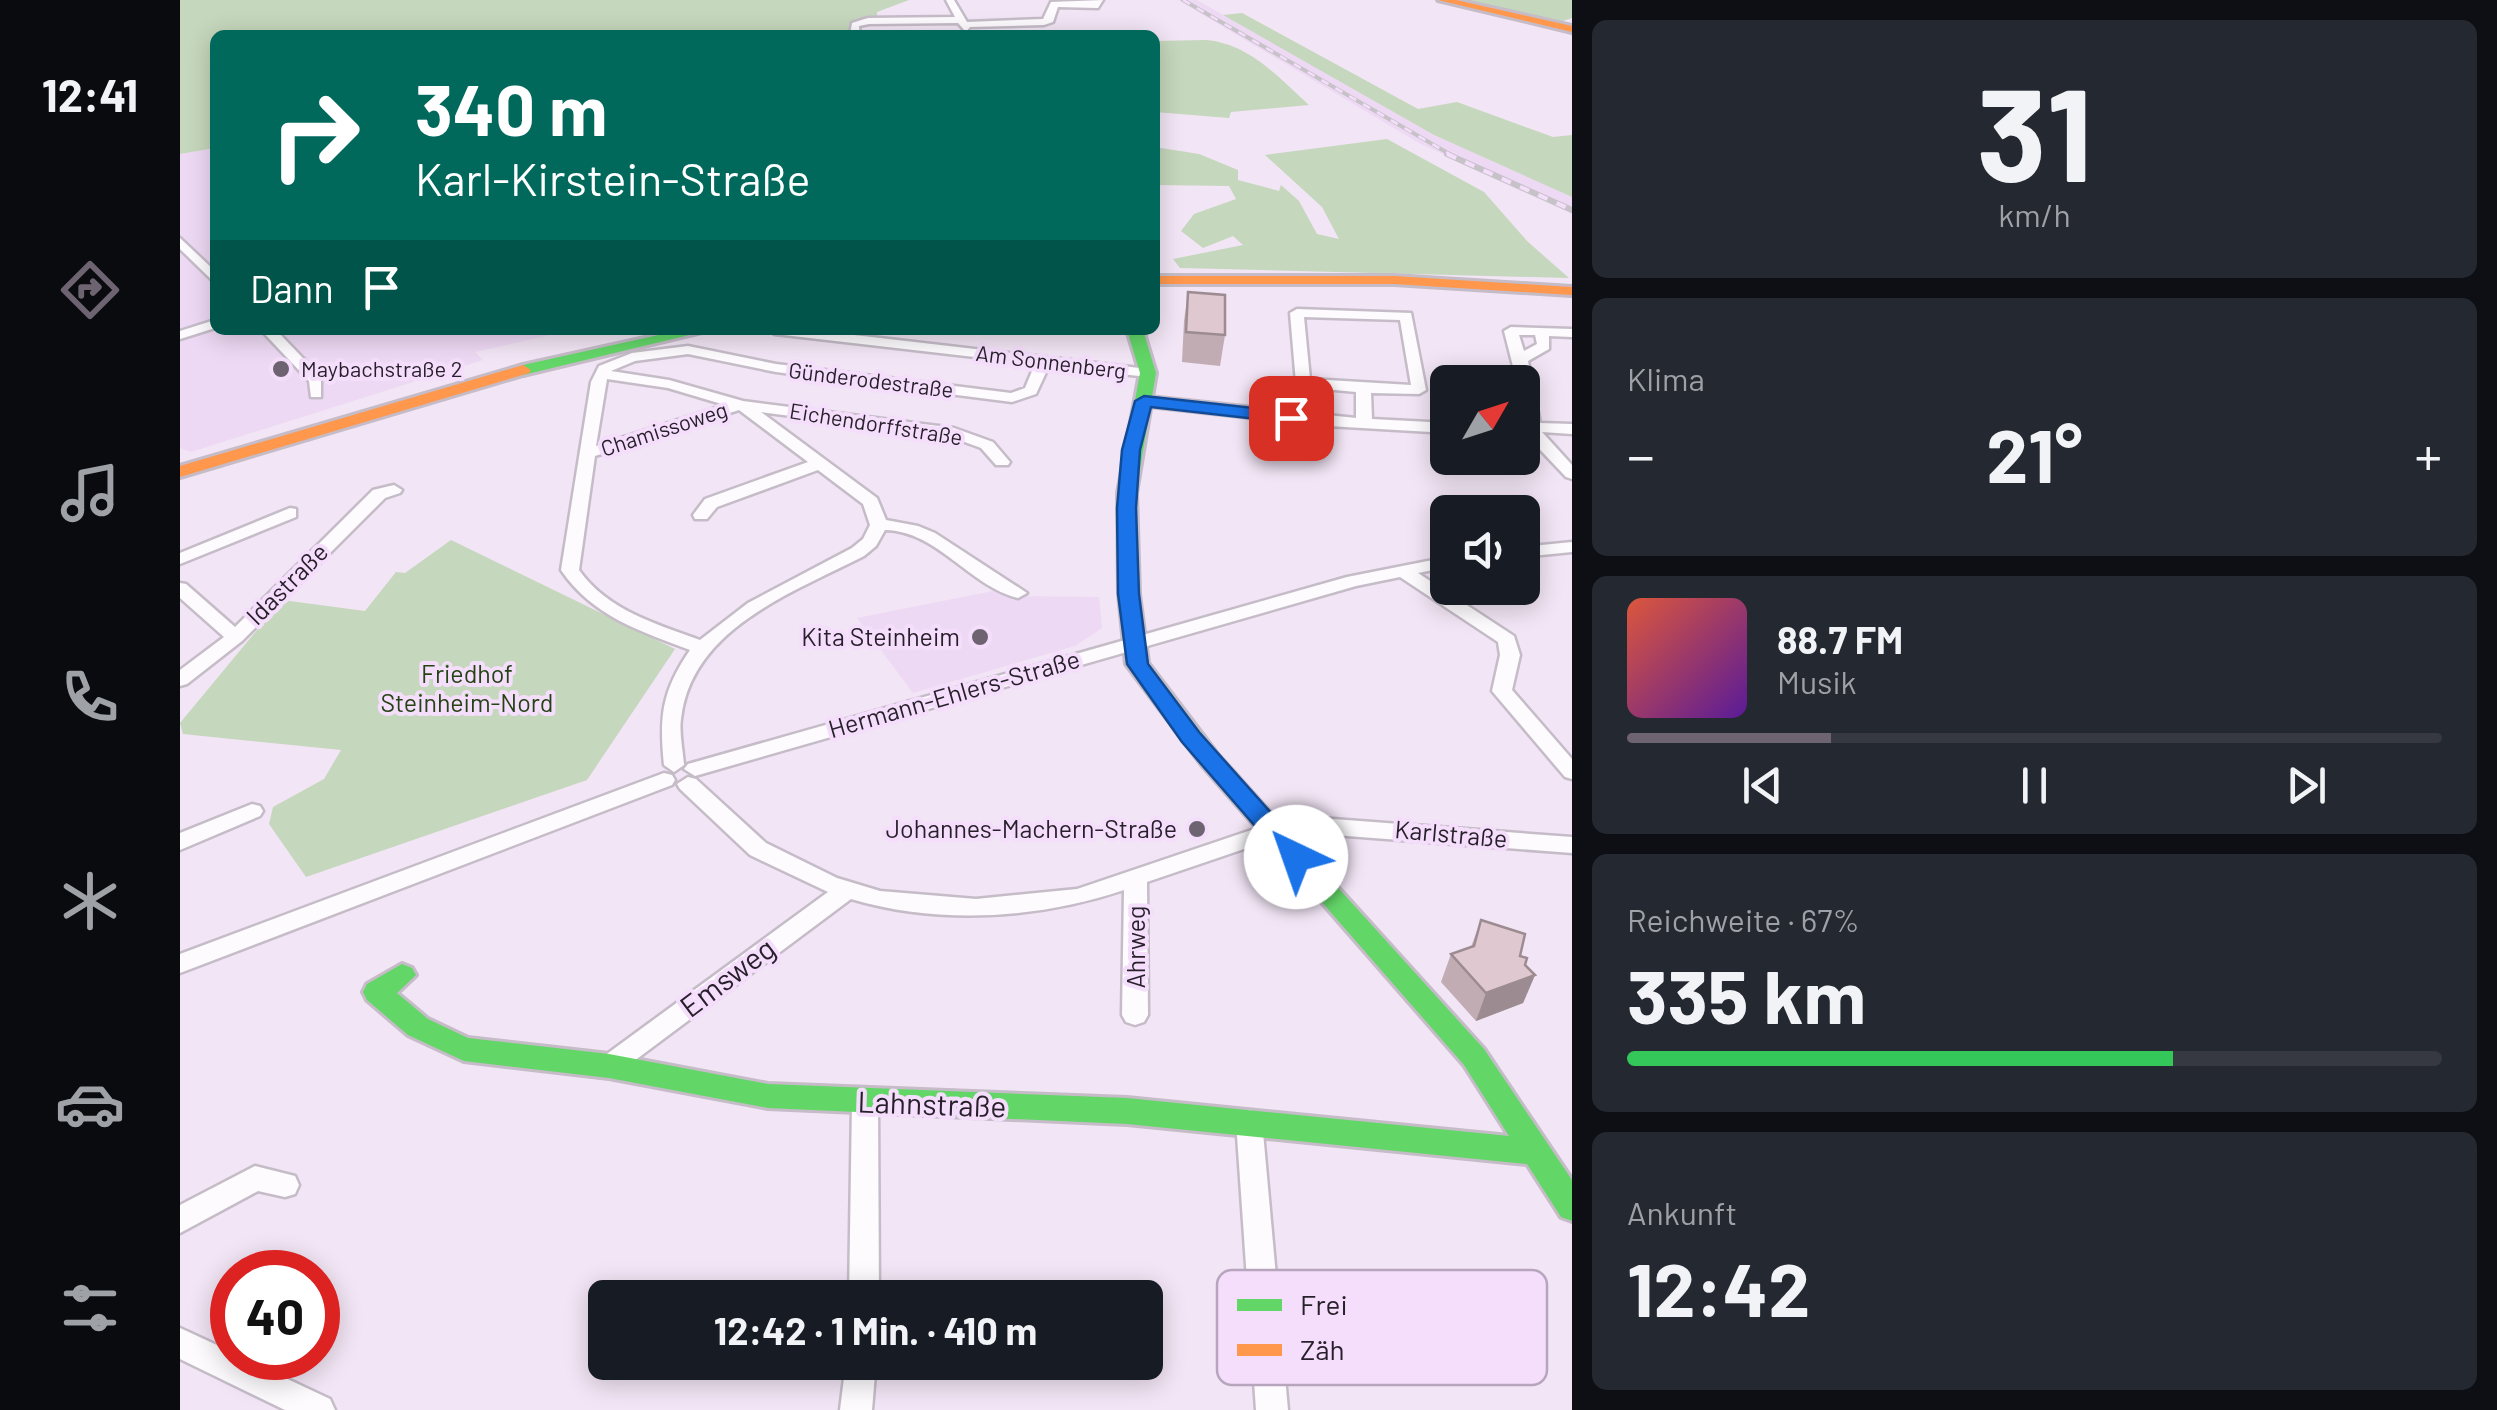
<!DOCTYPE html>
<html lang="de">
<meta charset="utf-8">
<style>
:root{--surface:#171b24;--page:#242831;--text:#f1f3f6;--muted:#9ea1a6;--line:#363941;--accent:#6e6471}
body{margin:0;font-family:Barlow,sans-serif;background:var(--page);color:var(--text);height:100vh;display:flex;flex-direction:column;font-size:38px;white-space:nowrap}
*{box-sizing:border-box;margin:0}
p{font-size:32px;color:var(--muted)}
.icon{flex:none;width:55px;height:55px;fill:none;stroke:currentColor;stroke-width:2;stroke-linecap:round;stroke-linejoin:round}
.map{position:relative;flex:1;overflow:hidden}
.drawer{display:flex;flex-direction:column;gap:20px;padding:20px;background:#0d0f14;width:925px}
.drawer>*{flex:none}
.top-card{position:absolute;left:30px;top:30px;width:950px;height:305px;border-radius:15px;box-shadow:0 5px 25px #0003;background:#00695c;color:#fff;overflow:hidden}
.needle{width:65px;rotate:51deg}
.buttons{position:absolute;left:1250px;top:365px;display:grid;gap:20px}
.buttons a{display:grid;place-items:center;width:110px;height:110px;border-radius:15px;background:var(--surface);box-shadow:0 5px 25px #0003;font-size:50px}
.speed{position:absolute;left:30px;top:1250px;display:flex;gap:20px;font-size:50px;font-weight:700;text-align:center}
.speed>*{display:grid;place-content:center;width:130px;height:130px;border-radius:50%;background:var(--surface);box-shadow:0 5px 25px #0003;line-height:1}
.speed .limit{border:15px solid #d22;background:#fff;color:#111}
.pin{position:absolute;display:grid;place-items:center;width:85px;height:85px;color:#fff;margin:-42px;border-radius:20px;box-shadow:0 5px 15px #0006}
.me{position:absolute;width:110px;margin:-55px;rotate:318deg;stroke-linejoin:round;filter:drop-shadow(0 0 8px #0008)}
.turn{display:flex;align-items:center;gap:35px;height:210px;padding:0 40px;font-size:45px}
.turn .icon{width:130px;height:130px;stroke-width:2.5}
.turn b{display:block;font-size:70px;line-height:85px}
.then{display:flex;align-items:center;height:95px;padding:0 40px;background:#0003;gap:20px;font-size:38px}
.big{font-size:75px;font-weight:700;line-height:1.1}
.drawer .tile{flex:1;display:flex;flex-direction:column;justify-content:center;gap:15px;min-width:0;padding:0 35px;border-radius:15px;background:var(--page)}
.drawer .dial{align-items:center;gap:0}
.dial b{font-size:130px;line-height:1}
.song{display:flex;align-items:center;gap:30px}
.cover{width:120px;height:120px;border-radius:15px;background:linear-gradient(135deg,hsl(10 70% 55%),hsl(270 70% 35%))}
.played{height:10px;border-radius:5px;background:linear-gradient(90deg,var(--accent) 25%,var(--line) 25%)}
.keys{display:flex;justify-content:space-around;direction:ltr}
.heat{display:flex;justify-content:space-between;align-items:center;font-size:55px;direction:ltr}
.charge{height:15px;border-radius:8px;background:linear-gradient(90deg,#34c759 67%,var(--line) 0)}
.trip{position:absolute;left:408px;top:1280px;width:575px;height:100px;border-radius:15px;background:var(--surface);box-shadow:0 5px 25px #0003;font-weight:700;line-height:100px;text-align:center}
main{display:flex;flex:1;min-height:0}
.tab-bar{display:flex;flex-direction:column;width:180px;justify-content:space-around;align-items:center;background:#090b0e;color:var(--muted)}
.tab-bar .icon{width:70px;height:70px}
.tab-bar .on{color:var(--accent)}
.tab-bar b{font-size:45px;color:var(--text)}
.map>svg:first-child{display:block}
</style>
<main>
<nav class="tab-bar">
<b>12:41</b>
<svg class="icon on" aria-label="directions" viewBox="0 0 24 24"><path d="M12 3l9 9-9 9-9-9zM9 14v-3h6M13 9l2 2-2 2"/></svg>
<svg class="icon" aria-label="music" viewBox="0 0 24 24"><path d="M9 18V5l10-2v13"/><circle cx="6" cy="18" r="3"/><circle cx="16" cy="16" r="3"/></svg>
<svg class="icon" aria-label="phone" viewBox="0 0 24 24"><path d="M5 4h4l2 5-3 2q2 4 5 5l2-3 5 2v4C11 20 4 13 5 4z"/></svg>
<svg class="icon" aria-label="climate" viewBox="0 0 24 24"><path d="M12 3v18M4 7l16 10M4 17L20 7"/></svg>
<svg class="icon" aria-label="car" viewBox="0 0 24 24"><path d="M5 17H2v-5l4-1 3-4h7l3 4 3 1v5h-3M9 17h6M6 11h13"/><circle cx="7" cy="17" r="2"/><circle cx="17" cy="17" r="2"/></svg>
<svg class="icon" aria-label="filters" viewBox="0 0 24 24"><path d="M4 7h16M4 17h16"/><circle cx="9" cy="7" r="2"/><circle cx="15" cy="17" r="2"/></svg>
</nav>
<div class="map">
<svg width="1392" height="1410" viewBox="0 0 1392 1410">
<rect width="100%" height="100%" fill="#f2e5f5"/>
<g fill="#eed9f4">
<path d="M 998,0 L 1017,0 L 1254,135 L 1392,197 L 1392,214 L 1239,143 Z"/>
<path d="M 35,148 L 35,330 L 393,330 L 295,352 L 303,360 L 11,452 L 0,448 L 0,154 Z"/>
<path d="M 818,590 L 825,596 L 919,597 L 922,628 L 895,646 L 733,693 L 677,618 Z"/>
</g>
<g fill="#c5d7bc">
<path d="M 0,0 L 729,0 L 697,12 L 697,19 L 677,24 L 681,35 L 35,35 L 35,148 L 0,154 Z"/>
<path d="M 1272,0 L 1392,0 L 1392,18 L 1377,23 Z"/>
<path d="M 1062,13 L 1238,109 L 1277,102 L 1373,137 L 1392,135 L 1392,197 L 1254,135 L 1043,15 Z"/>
<path d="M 1026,40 C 1070,44 1098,77 1129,105 L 1051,112 L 1049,118 L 975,112 L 975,41 Z"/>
<path d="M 1207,139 L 1304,192 L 1347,241 L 1389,278 L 1000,268 L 993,259 L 1063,245 L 1053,236 L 1023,248 L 1001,231 L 1014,214 L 1056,199 L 1049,186 L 975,185 L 975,147 L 1019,154 L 1058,170 L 1058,180 L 1099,191 L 1101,185 L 1119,201 L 1137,234 L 1159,239 L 1142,207 L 1085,155 Z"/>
<path d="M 271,540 L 495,649 L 407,780 L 126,877 L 89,824 L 93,807 L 144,779 L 161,750 L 3,734 L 0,723 L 102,600 L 185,611 L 216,572 L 225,573 Z"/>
</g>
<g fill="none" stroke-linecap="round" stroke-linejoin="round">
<g stroke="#c5bcc8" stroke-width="5">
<g id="street">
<path d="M 766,0 L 774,0 L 787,22 L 863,19 L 871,2 L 923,0 L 918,8 L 878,7 L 873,22 L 864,25 L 790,27 L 786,32 L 778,23 L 689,24 L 679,26 L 680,35 L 670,35 L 672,23 L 688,18 L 775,17 Z"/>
<path d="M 0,238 L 35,271 L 35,283 L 0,249 Z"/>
<path d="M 1117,309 L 1231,313 L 1246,390 L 1239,394 L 1191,393 L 1192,419 L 1268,423 L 1268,433 L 1148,426 L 964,406 L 956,401 L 964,396 L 1176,418 L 1176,392 L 1123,387 L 1116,383 L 1110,313 ZM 1124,317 L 1220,320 L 1231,385 L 1130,379 Z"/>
<path d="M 35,320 L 35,328 L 0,339 L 0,331 Z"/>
<path d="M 1331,327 L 1392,329 L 1392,337 L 1369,336 L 1369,349 L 1348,361 L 1360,423 L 1392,424 L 1392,434 L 1362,432 L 1392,465 L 1392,479 L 1386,477 L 1349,438 L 1342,436 L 1342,428 L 1346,428 L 1342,382 L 1337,382 L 1324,331 ZM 1339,335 L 1355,335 L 1357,344 L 1344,351 Z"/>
<path d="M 81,330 L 96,330 L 141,377 L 141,397 L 131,397 L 129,381 Z"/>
<path d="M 588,330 L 631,330 L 968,369 L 975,373 L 968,377 L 869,366 L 856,394 L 832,402 L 596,372 L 508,354 L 455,361 L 431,371 L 489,380 L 563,401 L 774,428 L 813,442 L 830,462 L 828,465 L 816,465 L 801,448 L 771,437 L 581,412 L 697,498 L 706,520 L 738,526 L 755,533 L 847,593 L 838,598 C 789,586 758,531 705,530 L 696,546 L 684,556 C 614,592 511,628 501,719 C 499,733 503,750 504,765 L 494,772 L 484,765 C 479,716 482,691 510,650 C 460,631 412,616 381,570 L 411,382 L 419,366 L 452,353 L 508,346 L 596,364 L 831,393 L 845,388 L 855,364 L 595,334 ZM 427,379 L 488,388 L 545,405 L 416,446 ZM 559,410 L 628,462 L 525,499 L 513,515 L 515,519 L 527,519 L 537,507 L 638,470 L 683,504 L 690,525 L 683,539 L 672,548 L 568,603 L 520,640 C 476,624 427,610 399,570 L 415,456 Z"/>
<path d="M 214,485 L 222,490 L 220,493 L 205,498 L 62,641 L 7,684 L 0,686 L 0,670 L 44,637 L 0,598 L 0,583 L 6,584 L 55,627 L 193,490 Z"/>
<path d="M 110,508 L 116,509 L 116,517 L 0,564 L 0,553 Z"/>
<path d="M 1392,542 L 1392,552 L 1342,557 L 1342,547 Z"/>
<path d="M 1268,557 L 1268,567 L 1238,573 L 1334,636 L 1340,655 L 1332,690 L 1392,759 L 1392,779 L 1385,777 L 1312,691 L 1320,655 L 1318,642 L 1220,577 L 1176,586 L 515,776 L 504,769 L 508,764 L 1167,577 Z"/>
<path d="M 484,773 L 492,775 L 495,780 L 492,785 L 0,973 L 0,954 Z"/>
<path d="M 508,777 L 516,779 L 586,843 L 657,878 L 700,891 L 796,899 L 897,889 L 1113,816 L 1392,837 L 1392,853 L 1114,832 L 967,882 L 968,1015 L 964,1022 L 955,1025 L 946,1022 L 942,1015 L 944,890 C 858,919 759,925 671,899 L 438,1073 L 429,1077 L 420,1073 L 416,1066 L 420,1059 L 648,892 L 570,855 L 500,789 L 497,784 Z"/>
<path d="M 72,804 L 80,806 L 83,811 L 80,816 L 0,850 L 0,833 Z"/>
<path d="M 685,1092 L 694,1095 L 698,1103 L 699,1298 L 669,1298 L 672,1103 L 676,1095 Z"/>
<path d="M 1069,1110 L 1078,1113 L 1082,1121 L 1108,1410 L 1076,1410 L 1056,1121 L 1060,1113 Z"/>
<path d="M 75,1166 L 115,1176 L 119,1185 L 115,1194 L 105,1197 L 78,1191 L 0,1233 L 0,1205 Z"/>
<path d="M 0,1328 L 52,1352 L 52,1358 L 63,1358 L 150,1399 L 155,1410 L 105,1410 L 0,1359 Z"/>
<path d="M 666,1362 L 696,1362 L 692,1410 L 660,1410 Z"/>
</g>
</g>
<g stroke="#c5bcc8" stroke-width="6">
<g id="fast">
<path d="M 501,330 L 530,330 L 343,375 L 335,370 L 343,365 Z"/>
<path d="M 947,330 L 963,330 L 976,373 L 956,493 L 959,594 L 968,663 L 1038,755 L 1304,1049 L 1392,1180 L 1392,1221 L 1381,1217 L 1347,1164 L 947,1124 L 588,1108 L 429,1078 L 284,1061 L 228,1035 L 187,1000 L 183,992 L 187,984 L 222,964 L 232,968 L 236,975 L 217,993 L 248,1019 L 288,1038 L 429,1054 L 588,1084 L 947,1098 L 1329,1136 L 1284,1065 L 1022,765 L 946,664 L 939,594 L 938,493 L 960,373 Z"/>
</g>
</g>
<g stroke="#c5bcc8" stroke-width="6">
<g id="slow">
<path d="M 1258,0 L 1276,0 L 1392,26 L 1392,32 Z"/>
<path d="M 975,276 L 1214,276 L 1392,287 L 1392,295 L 1214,284 L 975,284 Z"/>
<path d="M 343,365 L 351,370 L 349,373 L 0,477 L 0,466 Z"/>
</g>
</g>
<use href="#street" fill="#fdfbfe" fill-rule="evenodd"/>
<use href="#fast" fill="#63d668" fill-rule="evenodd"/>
<use href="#slow" fill="#ff974d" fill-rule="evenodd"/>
<g stroke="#c6c2c7" stroke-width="4">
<path id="rail-far1" d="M 1003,0 L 1273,156"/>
</g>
<g stroke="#c6c2c7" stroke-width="6">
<path id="rail" d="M 1267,154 L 1392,210"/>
</g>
<use href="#rail-far1" stroke="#f5defc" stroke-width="2.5" stroke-dasharray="8" stroke-linecap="butt"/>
<use href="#rail" stroke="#f5defc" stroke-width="4" stroke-dasharray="10" stroke-linecap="butt"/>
</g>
<g fill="#c0acb2">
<path d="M 1008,292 L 1045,335 L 1040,366 L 1002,362 L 1004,321 Z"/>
<path d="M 1301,920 L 1355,975 L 1343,1003 L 1296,1021 L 1261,982 L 1271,954 L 1291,947 Z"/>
</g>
<path fill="#9c8c91" d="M 1355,975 L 1343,1003 L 1296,1021 L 1306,993 Z"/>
<g fill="#dfc8cf" stroke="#9c8c91" stroke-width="2.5">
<path d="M 1008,292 L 1045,295 L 1045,335 L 1006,332 Z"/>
<path d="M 1301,920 L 1345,934 L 1340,956 L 1347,958 L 1345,965 L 1355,975 L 1306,993 L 1271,954 L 1294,946 Z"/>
</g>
<path fill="#1a73e8" stroke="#114b97" stroke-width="2.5" d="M 964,396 L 1111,412 L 1120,418 L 1111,423 L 971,407 L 960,450 L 956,508 L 959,594 L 968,664 L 1019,732 L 1125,851 L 1129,857 L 1125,863 L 1107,863 L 1002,742 L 947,664 L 938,594 L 937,508 L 942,450 L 955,401 Z"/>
<g fill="#6e6471" stroke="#f5defc" stroke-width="4">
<circle cx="101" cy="369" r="10"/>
<circle cx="800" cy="637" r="10"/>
<circle cx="1017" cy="829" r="10"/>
</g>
<g text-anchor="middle" stroke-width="8" stroke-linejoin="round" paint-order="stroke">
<g font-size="22" fill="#271f2a" stroke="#f5defc">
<text transform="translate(871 362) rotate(7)" y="8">Am Sonnenberg</text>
<text transform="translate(691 380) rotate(7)" y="8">Günderodestraße</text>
<text transform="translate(696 424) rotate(9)" y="8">Eichendorffstraße</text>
<text transform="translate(484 429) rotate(-18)" y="8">Chamissoweg</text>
</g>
<g font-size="22" fill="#271f2a" stroke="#f5defc" text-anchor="start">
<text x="121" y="377">Maybachstraße 2</text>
</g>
<g font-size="25" fill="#271f2a" stroke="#f5defc">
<text transform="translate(107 584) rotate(-45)" y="9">Idastraße</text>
<text transform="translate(774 694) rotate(-16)" y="9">Hermann-Ehlers-Straße</text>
<text transform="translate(1271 834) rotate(5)" y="9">Karlstraße</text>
<text transform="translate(956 947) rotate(-90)" y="9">Ahrweg</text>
</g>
<g font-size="25" fill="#271f2a" stroke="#f5defc" text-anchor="end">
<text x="780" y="646">Kita Steinheim</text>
<text x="997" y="838">Johannes-Machern-Straße</text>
</g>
<g font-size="25" fill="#244313" stroke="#f5defc">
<text x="287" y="683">Friedhof<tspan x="287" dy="29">Steinheim-Nord</tspan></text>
</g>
<g font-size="30" fill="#271f2a" stroke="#f5defc">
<text transform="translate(548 978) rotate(-37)" y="10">Emsweg</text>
<text transform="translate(752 1105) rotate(2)" y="10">Lahnstraße</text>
</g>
</g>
<rect x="1037" y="1270" width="330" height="115" rx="15" fill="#f5defc" stroke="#b7a5bd" stroke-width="2.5"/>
<rect x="1057" y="1299" width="45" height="12" fill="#63d668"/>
<rect x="1057" y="1344" width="45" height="12" fill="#ff974d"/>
<g font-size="28" fill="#271f2a">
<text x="1120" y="1315">Frei</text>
<text x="1120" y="1360">Zäh</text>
</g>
</svg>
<div class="buttons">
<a><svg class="needle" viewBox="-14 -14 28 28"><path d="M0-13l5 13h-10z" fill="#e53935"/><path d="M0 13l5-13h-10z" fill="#9ea1a6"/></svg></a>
<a><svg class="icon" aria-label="sound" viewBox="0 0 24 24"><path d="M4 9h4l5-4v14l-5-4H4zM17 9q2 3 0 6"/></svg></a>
</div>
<div class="speed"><div class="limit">40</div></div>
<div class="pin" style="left:1111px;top:418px;background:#d93025"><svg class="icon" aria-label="arrive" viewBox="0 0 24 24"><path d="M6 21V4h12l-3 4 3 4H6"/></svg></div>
<svg class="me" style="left:1116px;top:857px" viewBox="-20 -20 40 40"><circle r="19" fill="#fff"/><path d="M0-13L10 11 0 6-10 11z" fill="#1a73e8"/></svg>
<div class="trip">12:42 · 1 Min. · 410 m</div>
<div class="top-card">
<div class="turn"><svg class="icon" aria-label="right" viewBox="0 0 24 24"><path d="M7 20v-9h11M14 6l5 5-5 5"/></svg><div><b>340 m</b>Karl-Kirstein-Straße</div></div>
<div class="then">Dann<svg class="icon" aria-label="arrive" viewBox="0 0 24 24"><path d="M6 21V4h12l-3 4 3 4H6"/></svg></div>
</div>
</div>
<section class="drawer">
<div class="tile dial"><b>31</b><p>km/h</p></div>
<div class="tile"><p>Klima</p>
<div class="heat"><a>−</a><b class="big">21°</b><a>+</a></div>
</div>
<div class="tile">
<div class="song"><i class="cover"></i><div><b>88.7 FM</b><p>Musik</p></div></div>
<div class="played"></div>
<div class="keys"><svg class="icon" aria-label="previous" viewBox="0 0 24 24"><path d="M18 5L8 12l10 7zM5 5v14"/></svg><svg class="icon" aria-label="pause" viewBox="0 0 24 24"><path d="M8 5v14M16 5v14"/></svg><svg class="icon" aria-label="next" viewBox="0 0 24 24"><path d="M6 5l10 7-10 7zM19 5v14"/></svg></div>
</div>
<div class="tile"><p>Reichweite · 67%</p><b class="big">335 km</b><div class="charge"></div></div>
<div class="tile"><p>Ankunft</p><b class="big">12:42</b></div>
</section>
</main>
